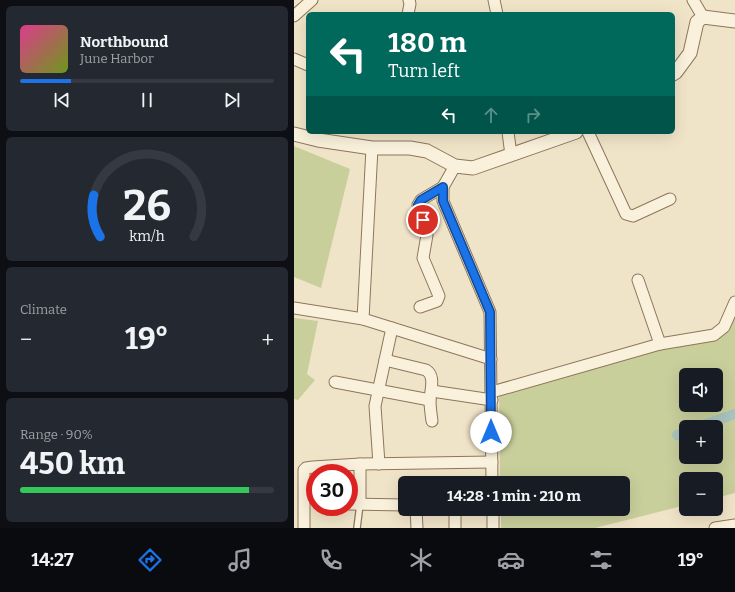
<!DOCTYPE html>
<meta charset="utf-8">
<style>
:root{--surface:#171b24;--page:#242831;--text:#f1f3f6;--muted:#9ea1a6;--line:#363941;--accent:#1a73e8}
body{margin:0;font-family:Bitter,serif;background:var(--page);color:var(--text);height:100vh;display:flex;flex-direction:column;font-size:15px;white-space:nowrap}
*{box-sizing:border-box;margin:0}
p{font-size:13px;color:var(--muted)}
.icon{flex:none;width:22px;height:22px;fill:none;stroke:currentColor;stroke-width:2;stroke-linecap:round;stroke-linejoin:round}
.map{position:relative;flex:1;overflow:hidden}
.details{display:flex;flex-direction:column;gap:6px;padding:6px;background:#0d0f14;width:294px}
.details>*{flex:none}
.guide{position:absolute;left:12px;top:12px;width:369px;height:122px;border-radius:6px;box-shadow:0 4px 16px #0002;background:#00695c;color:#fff;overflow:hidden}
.controls{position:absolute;left:385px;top:368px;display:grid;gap:8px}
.controls a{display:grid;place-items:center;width:44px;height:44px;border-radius:6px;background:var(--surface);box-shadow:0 4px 16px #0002;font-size:20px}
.speed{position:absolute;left:12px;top:464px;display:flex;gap:8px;font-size:20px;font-weight:700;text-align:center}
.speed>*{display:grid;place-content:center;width:52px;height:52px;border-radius:50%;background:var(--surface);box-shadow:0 4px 16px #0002;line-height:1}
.speed .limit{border:6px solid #d22;background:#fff;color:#111}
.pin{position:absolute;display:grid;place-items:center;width:34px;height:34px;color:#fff;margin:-17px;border:2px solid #fff;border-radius:50%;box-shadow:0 1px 4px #0007}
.me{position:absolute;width:44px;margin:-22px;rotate:0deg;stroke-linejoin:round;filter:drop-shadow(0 0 3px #0008)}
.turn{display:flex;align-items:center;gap:14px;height:84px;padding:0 16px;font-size:18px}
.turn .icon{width:52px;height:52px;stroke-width:2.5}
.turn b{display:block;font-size:28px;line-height:34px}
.lanes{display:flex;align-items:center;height:38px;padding:0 16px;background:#0003;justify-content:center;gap:20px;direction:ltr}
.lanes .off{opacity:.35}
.big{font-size:30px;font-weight:700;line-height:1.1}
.details .card{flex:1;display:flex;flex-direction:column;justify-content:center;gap:6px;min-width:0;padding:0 14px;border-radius:6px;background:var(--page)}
.details .dial{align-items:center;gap:0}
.dial svg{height:104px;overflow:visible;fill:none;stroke:var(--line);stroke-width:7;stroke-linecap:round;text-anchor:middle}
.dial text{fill:var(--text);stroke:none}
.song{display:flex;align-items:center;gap:12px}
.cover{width:48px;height:48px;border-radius:6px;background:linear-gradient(135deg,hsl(330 70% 55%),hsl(80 70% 35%))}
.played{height:4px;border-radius:2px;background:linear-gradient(90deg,var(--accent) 20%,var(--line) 20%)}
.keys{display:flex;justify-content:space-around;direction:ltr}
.heat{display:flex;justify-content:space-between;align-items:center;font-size:22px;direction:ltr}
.charge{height:6px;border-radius:3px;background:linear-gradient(90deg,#34c759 90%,var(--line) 0)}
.trip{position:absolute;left:104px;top:476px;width:232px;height:40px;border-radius:6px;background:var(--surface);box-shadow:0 4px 16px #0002;font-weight:700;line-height:40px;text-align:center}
.menu{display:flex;height:64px;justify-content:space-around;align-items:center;background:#090b0e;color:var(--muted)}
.menu .icon{width:28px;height:28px}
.menu .current{color:var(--accent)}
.menu b{font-size:18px;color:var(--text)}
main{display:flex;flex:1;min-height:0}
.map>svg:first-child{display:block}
</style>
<main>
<section class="details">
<div class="card">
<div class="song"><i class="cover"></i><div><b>Northbound</b><p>June Harbor</p></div></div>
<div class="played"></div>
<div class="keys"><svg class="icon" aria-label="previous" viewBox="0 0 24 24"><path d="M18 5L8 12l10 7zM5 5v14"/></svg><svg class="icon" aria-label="pause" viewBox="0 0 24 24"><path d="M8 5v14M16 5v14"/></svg><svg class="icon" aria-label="next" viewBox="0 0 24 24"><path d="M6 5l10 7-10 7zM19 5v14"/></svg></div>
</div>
<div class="card dial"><svg viewBox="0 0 100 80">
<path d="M14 69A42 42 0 1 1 86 69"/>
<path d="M14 69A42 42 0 0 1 9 37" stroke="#1a73e8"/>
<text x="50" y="56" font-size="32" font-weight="700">26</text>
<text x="50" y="72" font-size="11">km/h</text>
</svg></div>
<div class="card"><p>Climate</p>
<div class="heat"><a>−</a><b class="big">19°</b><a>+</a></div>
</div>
<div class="card"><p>Range · 90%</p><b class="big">450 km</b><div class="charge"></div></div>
</section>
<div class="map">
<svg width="441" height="528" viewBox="0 0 441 528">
<rect width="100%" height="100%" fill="#f0e4c8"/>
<g fill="#c9cf9b" fill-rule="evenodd">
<path d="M 0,146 L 56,169 L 27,288 L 0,277 Z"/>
<path d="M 441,313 L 441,493 L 422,498 L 422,479 L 392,479 L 392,505 L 301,528 L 207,528 L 207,509 L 329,509 L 329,483 L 206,483 L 205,389 L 315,357 L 417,339 ZM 392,375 L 422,375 L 422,405 L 392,405 ZM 392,427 L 422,427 L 422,457 L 392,457 Z"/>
<path d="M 0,318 L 24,321 L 13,374 L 21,380 L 4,400 L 0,399 Z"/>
</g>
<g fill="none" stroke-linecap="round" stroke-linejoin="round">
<g stroke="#a9c4bc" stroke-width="10">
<path d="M 404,427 L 441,414"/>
<path d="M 383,435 L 392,431"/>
</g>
<g stroke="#8d765c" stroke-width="8">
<path id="service" d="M 63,528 L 66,504"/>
</g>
<g stroke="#8d765c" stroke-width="13">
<g id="minor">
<path d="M 200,0 L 203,14"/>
<path d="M 399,0 L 409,17"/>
<path d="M 114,14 L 116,4 L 115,0"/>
<path d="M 0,16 L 18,0"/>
<path d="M 0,59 L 14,65"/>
<path d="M 214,132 L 217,155"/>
<path d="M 294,132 L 332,214 L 339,216 L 376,199"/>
<path d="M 161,166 L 149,187 L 149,201 L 196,312 L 198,483"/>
<path d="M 344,280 L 366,344"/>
<path d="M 126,307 L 143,301 L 145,296 L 129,258 L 133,235 L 124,205 L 127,200 L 149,187"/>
<path d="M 0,308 L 69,319 L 197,359"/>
<path d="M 69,319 L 78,148"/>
<path d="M 91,360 L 132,370 C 142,376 136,391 136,401 C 136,407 137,414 138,421"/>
<path d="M 41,382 L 136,400"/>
<path d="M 138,391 L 198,400"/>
<path d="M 198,392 L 366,344 L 420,335 L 430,327 L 441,302"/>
<path d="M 85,464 L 81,406 L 98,328"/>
<path d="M 55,504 L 111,505"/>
<path d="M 66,504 L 66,464"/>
<path d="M 122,509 L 123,528"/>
<path d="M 199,509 L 199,528"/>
<path d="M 10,528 L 10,470 L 12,468 L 19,467 L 66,464 L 198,462"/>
<path d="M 161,528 L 161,509"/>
<path d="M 421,528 L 441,525"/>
</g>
</g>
<g stroke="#8d765c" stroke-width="15">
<g id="tertiary">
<path d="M 379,74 L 382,72 L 396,53 L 403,22 L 409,17 L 441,21"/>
<path d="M 0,134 L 24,140 L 78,148 L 116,148 L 133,151 L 161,166 L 179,168 L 282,132"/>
</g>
</g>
<use href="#service" stroke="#faf1dc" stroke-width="5.5"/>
<use href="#minor" stroke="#faf1dc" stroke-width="11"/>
<use href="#tertiary" stroke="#faf1dc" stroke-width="13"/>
</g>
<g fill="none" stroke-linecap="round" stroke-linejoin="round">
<g stroke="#114b97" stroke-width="10">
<path id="route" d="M 129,220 L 124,205 L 127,200 L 149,187 L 149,201 L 196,312 L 197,432"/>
</g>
<use href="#route" stroke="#1a73e8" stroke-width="7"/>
</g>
</svg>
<div class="controls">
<a><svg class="icon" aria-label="sound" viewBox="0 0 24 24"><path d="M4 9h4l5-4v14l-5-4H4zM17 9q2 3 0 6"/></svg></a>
<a>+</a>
<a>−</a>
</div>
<div class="speed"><div class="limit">30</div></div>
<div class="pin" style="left:129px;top:220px;background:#d93025"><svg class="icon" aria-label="arrive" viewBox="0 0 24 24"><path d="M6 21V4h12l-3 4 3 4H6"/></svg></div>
<svg class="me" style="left:197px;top:432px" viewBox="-20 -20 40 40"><circle r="19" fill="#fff"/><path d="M0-13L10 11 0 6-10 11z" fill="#1a73e8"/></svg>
<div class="trip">14:28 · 1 min · 210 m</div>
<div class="guide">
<div class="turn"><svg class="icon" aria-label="left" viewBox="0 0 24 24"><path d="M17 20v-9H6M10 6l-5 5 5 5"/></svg><div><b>180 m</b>Turn left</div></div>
<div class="lanes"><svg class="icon" aria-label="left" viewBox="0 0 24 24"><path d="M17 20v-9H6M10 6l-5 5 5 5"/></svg><svg class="icon off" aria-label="ahead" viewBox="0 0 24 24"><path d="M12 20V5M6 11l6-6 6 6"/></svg><svg class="icon off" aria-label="right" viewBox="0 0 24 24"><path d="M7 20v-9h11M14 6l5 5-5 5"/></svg></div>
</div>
</div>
</main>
<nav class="menu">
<b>14:27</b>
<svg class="icon current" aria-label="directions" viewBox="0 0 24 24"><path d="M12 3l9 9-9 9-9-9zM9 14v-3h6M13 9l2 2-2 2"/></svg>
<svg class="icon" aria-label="music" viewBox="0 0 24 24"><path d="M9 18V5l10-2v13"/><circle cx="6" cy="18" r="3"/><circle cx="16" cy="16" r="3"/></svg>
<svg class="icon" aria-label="phone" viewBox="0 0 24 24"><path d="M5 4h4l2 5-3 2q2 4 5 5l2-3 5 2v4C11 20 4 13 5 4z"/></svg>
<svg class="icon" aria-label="climate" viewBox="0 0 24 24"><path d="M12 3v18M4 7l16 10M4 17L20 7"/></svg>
<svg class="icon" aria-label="car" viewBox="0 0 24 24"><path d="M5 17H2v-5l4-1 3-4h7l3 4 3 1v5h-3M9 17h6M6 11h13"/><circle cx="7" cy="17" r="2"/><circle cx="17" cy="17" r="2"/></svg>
<svg class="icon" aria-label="filters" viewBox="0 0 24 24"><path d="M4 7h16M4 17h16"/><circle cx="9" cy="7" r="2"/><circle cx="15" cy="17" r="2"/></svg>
<b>19°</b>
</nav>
